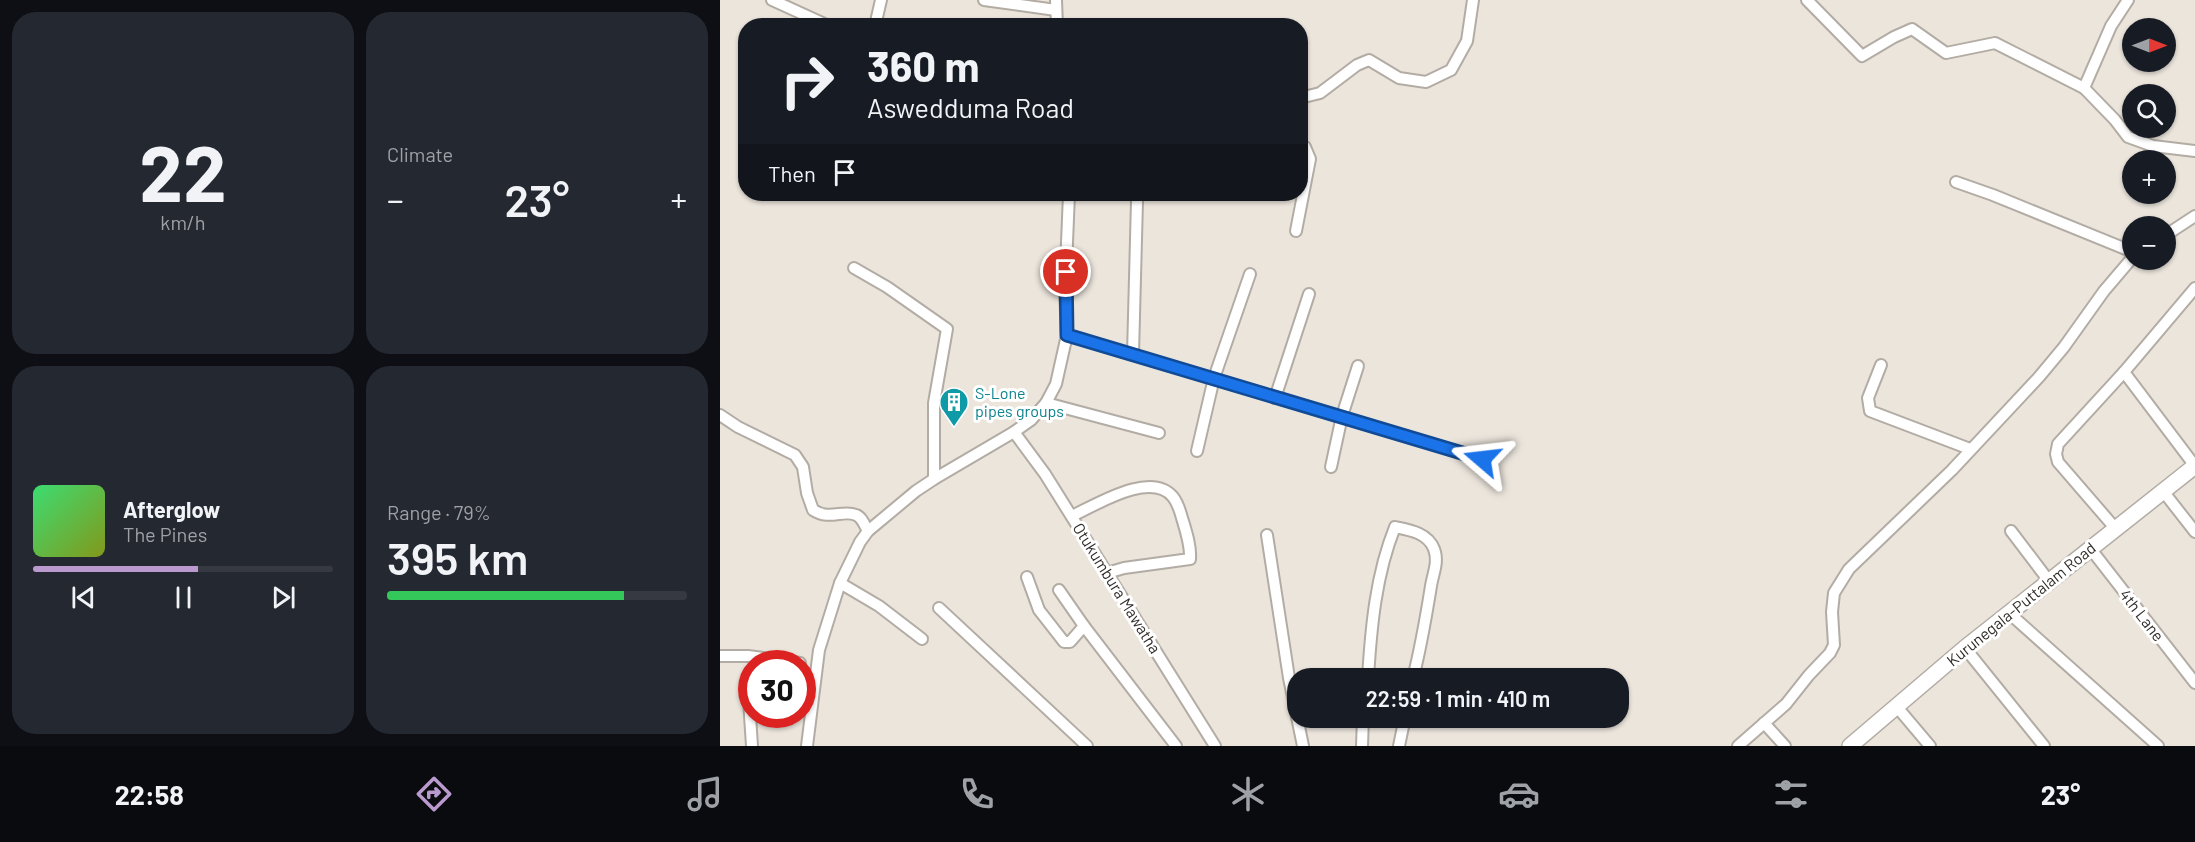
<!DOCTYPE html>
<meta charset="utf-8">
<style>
:root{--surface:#171b24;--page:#242831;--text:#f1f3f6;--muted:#9ea1a6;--line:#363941;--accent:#ba99ce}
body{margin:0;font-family:Barlow,sans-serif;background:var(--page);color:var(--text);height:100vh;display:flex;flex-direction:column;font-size:22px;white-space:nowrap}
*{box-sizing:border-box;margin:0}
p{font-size:20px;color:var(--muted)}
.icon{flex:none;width:33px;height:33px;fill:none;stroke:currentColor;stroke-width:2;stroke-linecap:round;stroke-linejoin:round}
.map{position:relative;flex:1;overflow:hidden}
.side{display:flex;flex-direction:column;gap:12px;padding:12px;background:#0d0f14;width:720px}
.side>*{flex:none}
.top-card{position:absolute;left:18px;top:18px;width:570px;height:183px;border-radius:24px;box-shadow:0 2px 4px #0004;background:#171b24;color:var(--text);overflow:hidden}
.needle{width:39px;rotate:90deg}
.tools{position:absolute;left:1402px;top:18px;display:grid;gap:12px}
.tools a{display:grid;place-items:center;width:54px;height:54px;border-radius:50%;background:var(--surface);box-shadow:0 2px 4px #0004;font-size:30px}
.speed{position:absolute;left:18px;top:650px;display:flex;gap:12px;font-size:30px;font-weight:700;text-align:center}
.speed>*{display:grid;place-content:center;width:78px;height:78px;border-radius:50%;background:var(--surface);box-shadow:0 2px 4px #0004;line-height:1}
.speed .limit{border:9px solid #d22;background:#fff;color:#111}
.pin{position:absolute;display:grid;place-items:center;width:51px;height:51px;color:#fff;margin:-26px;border:3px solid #fff;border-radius:50%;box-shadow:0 2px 6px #0007}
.me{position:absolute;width:66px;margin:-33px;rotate:287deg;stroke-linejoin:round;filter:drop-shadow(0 0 4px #0008)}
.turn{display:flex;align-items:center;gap:21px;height:126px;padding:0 30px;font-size:27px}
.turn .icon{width:78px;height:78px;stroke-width:2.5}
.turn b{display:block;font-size:42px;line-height:51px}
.then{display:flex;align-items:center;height:57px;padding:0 30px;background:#0003;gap:12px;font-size:22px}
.big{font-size:45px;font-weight:600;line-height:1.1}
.side .tile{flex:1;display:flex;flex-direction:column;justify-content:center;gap:9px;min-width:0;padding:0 21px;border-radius:24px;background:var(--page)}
.side .dial{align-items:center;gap:0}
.dial b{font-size:78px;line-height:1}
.song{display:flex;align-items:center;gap:18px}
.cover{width:72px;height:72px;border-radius:9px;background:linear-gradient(135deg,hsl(140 70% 55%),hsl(70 70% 35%))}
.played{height:6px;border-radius:3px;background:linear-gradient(90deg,var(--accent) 55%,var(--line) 55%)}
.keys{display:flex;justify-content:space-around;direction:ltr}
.heat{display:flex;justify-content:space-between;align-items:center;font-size:33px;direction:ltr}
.charge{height:9px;border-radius:4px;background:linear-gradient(90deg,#34c759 79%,var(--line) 0)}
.side .tiles{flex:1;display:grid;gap:12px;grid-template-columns:repeat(2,1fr)}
.trip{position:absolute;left:567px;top:668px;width:342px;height:60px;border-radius:24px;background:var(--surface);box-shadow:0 2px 4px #0004;font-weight:600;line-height:60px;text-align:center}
.tab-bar{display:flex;height:96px;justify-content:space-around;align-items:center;background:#090b0e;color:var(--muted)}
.tab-bar .icon{width:42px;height:42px}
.tab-bar .on{color:var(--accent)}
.tab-bar b{font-size:27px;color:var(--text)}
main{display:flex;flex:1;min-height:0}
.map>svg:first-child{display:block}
</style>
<main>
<section class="side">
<div class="tiles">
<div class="tile dial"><b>22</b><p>km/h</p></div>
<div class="tile"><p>Climate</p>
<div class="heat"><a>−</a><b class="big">23°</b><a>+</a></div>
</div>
<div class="tile">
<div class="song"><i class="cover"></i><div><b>Afterglow</b><p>The Pines</p></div></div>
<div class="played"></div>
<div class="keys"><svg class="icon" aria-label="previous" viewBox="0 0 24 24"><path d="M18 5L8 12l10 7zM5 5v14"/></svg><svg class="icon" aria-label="pause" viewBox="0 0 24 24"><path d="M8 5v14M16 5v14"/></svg><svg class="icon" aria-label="next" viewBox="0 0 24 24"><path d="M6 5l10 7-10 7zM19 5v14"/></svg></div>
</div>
<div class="tile"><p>Range · 79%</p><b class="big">395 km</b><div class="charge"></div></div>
</div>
</section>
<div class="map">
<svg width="1475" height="746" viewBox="0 0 1475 746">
<rect width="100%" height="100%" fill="#ebe5dc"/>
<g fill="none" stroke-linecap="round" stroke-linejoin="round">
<g stroke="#b2aca4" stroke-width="14">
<g id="minor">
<path d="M 52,0 L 109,26"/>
<path d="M 264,0 L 336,10"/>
<path d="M 336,0 L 337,26"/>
<path d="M 1087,0 L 1142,56 L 1174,37 L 1192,29 L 1226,53 L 1275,43 L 1364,88"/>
<path d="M 1408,0 L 1391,26 L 1364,88 L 1395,120 L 1408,137 L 1433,146 L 1475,151"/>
<path d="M 155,26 L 161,0"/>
<path d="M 580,95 L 584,97 L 600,93 L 637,65 L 649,60 L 679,78 L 706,82 L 731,70 L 747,41 L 753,0"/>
<path d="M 1236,182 L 1273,195 L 1413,252"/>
<path d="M 576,231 L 590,159 L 585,147 L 580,145"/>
<path d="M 1446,235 L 1475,216"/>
<path d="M 134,268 L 167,287 L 227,329 L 214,403 L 214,479"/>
<path d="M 347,335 L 762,459"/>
<path d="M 413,354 L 417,201"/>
<path d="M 1161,365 L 1148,398 L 1150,411 L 1250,449"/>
<path d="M 1404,372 L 1475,466"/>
<path d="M 555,398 L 589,294"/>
<path d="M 326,403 L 439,433"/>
<path d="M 0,415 L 18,427 L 75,455 L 83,467 L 87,493 L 93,510 C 110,521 123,509 136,515 C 142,517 145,526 148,531"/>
<path d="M 294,432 L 325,474 L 495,746"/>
<path d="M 477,451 L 494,378 L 530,274"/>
<path d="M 611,467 L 622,416 L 638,366"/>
<path d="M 1443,491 L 1475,532"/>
<path d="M 352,516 C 376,505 431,470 453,497 C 458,503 460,511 462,518 C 466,531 471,546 470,559 L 404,568 L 387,573"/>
<path d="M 1395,528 L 1338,462 L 1336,454 L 1338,444 L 1404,372 L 1475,288"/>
<path d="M 1291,531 L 1329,581"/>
<path d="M 547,535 L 569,678 L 583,746"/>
<path d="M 1370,548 L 1475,683"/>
<path d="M 307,577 L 319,610 L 344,642 L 350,642 L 364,626"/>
<path d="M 120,583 L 159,606 L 202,639"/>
<path d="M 339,590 L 364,626 L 456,746"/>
<path d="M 219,608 L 367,746"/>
<path d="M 1289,613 L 1438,746"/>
<path d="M 1245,648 L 1324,746"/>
<path d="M 0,656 L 28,656 L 80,663"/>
<path d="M 648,678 C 651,627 656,574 675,527 C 690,530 708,533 714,549 C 719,562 713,573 711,586 C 706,617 701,647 693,678"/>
<path d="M 29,700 L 32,746"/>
<path d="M 1177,707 L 1210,746"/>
<path d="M 1044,723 L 1065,746"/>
<path d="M 87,746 L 99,650 L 120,583 L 140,542 L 148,531 L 196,491 L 214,479 L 294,432 L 311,420 L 326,403 L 336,384 L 347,335 L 345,291 L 349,194"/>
<path d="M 642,746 L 643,717"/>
<path d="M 679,746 L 685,717"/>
<path d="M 1018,746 L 1066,704 L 1089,675 L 1110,653 L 1114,645 L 1112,612 L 1114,593 L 1129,569 L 1232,470 L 1319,377 L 1344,347 L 1384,291 L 1413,257"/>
</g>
</g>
<g stroke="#b2aca4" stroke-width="18">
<path id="highway" d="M 1130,746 L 1245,648 L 1475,466"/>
</g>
<use href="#minor" stroke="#fff" stroke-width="10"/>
<use href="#highway" stroke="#fff" stroke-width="15"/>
</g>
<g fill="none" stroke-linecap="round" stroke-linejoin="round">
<g stroke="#114b97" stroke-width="15">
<path id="route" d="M 346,272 L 347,335 L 762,459"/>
</g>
<use href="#route" stroke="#1a73e8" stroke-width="10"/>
</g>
<defs>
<g id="building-pin" transform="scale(1.5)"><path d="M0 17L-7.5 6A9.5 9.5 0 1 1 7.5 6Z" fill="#0f9aa8" stroke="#fff"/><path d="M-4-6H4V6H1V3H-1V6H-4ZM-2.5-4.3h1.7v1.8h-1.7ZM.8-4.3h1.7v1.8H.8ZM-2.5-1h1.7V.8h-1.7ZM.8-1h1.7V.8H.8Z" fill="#fff"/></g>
</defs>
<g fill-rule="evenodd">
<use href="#building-pin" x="234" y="402"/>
</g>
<g text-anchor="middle" stroke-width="6" stroke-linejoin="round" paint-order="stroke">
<g font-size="16" fill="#0d838f" stroke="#fff" text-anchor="start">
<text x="255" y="399">S-Lone<tspan x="255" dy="18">pipes groups</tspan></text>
</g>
<g font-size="16" fill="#2e2b28" stroke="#fff">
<text transform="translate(397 588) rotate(58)" y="6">Otukumbura Mawatha</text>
<text transform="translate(1301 604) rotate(-39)" y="6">Kurunegala-Puttalam Road</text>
<text transform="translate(1422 615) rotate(52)" y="6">4th Lane</text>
</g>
</g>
</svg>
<div class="tools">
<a><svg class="needle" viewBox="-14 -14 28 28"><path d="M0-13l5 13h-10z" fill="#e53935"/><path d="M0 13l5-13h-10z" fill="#9ea1a6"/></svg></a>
<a><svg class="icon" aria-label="search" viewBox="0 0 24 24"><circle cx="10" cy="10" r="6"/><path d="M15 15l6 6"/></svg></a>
<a>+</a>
<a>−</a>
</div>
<div class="speed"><div class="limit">30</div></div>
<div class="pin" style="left:346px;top:272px;background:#d93025"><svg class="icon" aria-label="arrive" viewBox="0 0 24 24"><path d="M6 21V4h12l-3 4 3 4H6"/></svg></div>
<svg class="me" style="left:762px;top:459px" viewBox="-20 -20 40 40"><path d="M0-17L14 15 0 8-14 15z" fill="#1a73e8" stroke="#fff" stroke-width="4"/></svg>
<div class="trip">22:59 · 1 min · 410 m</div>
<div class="top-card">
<div class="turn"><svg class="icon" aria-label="right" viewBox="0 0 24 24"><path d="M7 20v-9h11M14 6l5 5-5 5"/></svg><div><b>360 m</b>Aswedduma Road</div></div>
<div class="then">Then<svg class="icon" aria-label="arrive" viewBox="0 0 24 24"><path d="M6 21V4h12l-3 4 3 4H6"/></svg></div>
</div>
</div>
</main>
<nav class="tab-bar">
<b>22:58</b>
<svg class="icon on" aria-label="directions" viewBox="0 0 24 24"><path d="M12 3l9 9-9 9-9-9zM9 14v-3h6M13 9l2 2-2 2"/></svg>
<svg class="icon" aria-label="music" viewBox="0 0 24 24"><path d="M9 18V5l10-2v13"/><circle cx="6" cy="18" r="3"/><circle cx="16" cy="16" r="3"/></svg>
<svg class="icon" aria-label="phone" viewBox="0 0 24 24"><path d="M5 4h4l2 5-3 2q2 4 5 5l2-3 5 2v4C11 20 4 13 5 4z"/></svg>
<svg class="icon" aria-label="climate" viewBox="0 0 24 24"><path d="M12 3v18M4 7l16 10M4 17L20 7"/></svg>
<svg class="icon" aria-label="car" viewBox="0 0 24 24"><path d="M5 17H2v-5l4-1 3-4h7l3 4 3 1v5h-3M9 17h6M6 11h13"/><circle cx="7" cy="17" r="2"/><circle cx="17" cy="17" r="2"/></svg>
<svg class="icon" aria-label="filters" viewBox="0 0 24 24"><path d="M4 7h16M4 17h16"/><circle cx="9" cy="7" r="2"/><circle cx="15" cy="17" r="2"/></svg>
<b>23°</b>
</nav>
